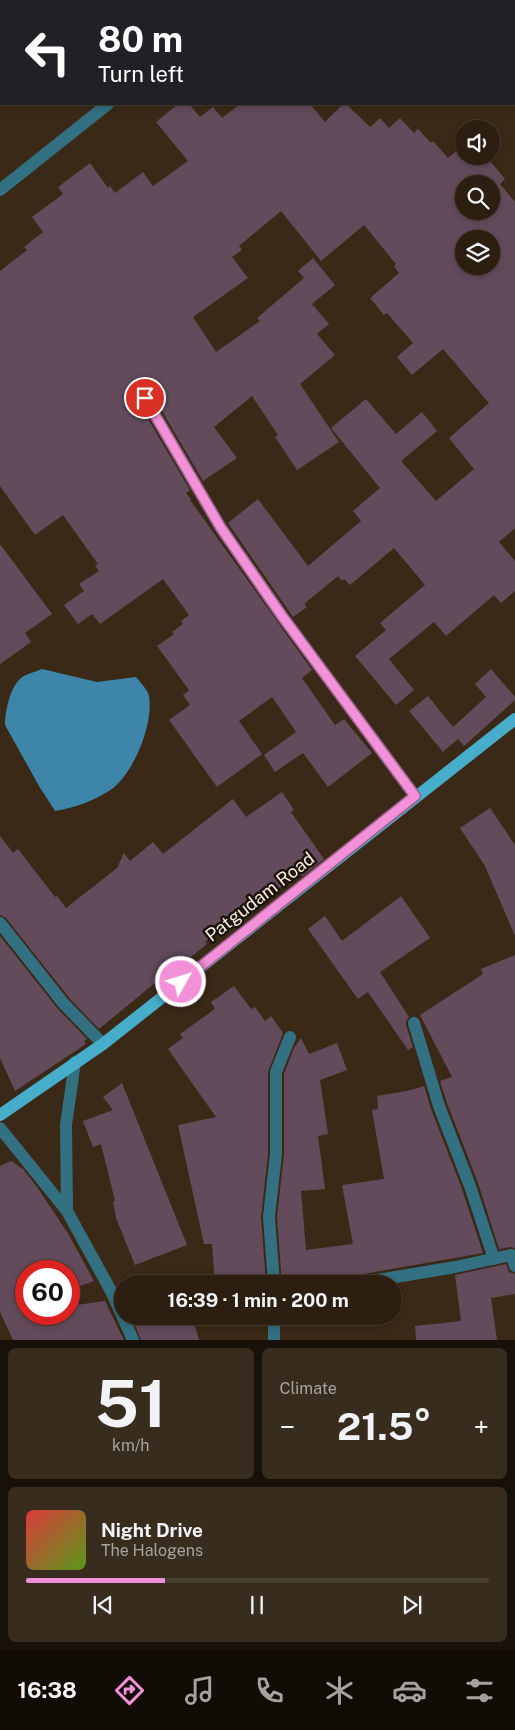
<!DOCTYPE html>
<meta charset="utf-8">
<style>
:root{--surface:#2c1f11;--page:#382c1f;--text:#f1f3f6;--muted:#a6a29f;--line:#483d31;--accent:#f291d7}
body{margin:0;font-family:"Public Sans",sans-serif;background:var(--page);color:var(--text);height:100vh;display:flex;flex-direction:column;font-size:19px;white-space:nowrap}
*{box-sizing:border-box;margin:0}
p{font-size:16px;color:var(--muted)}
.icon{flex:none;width:28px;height:28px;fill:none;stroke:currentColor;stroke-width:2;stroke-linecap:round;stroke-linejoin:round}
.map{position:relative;height:1340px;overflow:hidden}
.sheet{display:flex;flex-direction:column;gap:8px;padding:8px;background:#181109;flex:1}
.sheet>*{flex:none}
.top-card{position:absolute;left:0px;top:0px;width:515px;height:105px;box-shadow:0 2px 8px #0003,0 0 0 1px var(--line);background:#202124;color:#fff;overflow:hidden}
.controls{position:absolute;left:455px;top:120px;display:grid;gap:10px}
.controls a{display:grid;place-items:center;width:45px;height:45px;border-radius:50%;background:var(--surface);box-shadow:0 2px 8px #0003,0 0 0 1px var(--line);font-size:25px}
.speed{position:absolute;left:15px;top:1260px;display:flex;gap:10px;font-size:25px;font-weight:700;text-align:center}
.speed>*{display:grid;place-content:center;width:65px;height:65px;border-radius:50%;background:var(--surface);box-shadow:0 2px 8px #0003,0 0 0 1px var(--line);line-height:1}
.speed .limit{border:8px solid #d22;background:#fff;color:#111}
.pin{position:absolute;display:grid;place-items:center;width:42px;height:42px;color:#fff;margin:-21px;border:2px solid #fff;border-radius:50%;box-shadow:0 1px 5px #0007}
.me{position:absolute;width:55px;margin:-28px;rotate:51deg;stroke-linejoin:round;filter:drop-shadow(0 0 4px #0008)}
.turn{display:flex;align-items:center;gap:18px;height:105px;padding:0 15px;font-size:22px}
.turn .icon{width:65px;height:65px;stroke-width:2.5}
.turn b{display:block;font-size:35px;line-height:42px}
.big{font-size:38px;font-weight:700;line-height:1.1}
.sheet .card{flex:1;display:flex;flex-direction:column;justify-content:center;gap:8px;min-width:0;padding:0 18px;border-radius:8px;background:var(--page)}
.sheet .dial{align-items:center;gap:0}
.dial b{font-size:65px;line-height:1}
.song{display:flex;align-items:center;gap:15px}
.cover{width:60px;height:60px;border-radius:8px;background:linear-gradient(135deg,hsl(0 70% 55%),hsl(90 70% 35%))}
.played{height:5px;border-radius:2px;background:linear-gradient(90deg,var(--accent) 30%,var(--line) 30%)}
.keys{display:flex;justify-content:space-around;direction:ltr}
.heat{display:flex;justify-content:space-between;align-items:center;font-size:28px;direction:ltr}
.sheet .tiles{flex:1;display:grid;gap:8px;grid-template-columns:1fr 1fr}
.card:last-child{grid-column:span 2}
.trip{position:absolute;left:114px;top:1275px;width:288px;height:50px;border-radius:25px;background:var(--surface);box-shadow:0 2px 8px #0003,0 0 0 1px var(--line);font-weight:700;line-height:50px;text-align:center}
.tab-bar{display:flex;height:80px;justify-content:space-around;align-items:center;background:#120c07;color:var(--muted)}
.tab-bar .icon{width:35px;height:35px}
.tab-bar .selected{color:var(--accent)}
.tab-bar b{font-size:22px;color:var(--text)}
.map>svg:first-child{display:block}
</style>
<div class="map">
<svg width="515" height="1340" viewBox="0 0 515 1340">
<rect width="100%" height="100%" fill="#3b2917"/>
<path fill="#3e85aa" d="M 42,669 L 97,682 L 136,677 C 140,682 148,690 149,696 C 154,724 133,776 109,791 C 93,801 74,808 55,811 L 39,786 L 5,725 C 5,712 10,688 20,679 C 25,674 35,672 42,669 Z"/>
<g fill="#634b5b" fill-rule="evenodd">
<path d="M 178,104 L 189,104 L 200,117 L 213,107 L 222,118 L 240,104 L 310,104 L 325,122 L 343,104 L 346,104 L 370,127 L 380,118 L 389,128 L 400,118 L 414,133 L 418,129 L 431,143 L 433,141 L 448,158 L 464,145 L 464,156 L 486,156 L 505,179 L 500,184 L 515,202 L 515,528 L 499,542 L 515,561 L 515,591 L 501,603 L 494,595 L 446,636 L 434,622 L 389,659 L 414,690 L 396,705 L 355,656 L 386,630 L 380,623 L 425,585 L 394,548 L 350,585 L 344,579 L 342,581 L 338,576 L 304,604 L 307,607 L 293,617 L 228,523 L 258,499 L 308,566 L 361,521 L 353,511 L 380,488 L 331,428 L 366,399 L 396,434 L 422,412 L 437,431 L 401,461 L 436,501 L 474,469 L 449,438 L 489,403 L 443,349 L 412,375 L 397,357 L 413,343 L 387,313 L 384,315 L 370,298 L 399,273 L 394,266 L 396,264 L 364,225 L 321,261 L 281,211 L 239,246 L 242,250 L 232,257 L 248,278 L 193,317 L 216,352 L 260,321 L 257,318 L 304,278 L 298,271 L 313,258 L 335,285 L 312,304 L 329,324 L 317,334 L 335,355 L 300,384 L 339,442 L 297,470 L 275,437 L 278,435 L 252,396 L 214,427 L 237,458 L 203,481 L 152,394 L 144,390 L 138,394 L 138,402 L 190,490 L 186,493 L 191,499 L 190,500 L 312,670 L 302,678 L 335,725 L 344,719 L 372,753 L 328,787 L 303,753 L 275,772 L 264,755 L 296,732 L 272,697 L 239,721 L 262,754 L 217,787 L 169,720 L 190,705 L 183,695 L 189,690 L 157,646 L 174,634 L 172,632 L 183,624 L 181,621 L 189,615 L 163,579 L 100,624 L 92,614 L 78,624 L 64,605 L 84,591 L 79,584 L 99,571 L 95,566 L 98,564 L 63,515 L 35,535 L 0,486 L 0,271 L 27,250 L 24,247 L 43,232 L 32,217 L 63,194 L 58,187 L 90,163 L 108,188 L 110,186 L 115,193 L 143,172 L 153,186 L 188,161 L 156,122 ZM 464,184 L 491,184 L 491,211 L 464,211 ZM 464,239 L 491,239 L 491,266 L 464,266 Z"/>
<path d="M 0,544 L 52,614 L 25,633 L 31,642 L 0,664 Z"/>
<path d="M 491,669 L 515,697 L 515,700 L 464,746 L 458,739 L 443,752 L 409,711 L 428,696 L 453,727 L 486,697 L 475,684 Z"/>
<path d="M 282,792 L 294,810 L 291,812 L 324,859 L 303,876 L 299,874 L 253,907 L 251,906 L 205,942 L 207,944 L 180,966 L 178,964 L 99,1029 L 70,999 L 6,918 L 0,915 L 0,836 L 13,853 L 18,849 L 55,897 L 57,896 L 66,908 L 117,868 L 124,853 L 130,861 L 153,842 L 163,854 L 233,799 L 246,817 Z"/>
<path d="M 490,808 L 515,845 L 515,936 L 485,866 L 460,828 Z"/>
<path d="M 401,896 L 430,938 L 380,972 L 409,1017 L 406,1021 L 406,1025 L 413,1047 L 408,1050 L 368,992 L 358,999 L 308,929 L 325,916 L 342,941 Z"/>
<path d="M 0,936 L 58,1009 L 87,1039 L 84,1041 L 86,1044 L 15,1091 L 0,1058 Z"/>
<path d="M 515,955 L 515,1248 L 510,1247 L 499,1249 L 478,1183 L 447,1103 L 440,1081 L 452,1077 L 420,1015 L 483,974 L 481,969 Z"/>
<path d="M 234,986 L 251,1009 L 255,1007 L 265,1021 L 271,1016 L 283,1033 L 268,1072 L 268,1154 L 261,1217 L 266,1284 L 215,1284 L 212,1244 L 204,1244 L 178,1125 L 216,1117 L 168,1049 L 183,1038 L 180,1034 L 215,1009 L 211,1002 Z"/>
<path d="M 301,1038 L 309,1054 L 337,1043 L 347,1070 L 320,1080 L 328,1134 L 318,1136 L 325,1189 L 301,1191 L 306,1250 L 353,1244 L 342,1185 L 384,1179 L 372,1110 L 378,1109 L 377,1096 L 407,1091 L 424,1086 L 431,1109 L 462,1189 L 483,1253 L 306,1284 L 282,1284 L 277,1217 L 284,1154 L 284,1074 L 294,1048 Z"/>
<path d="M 122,1083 L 187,1245 L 135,1265 L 116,1218 L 113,1201 L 115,1201 L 101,1144 L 93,1147 L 83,1121 L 113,1110 L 103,1097 Z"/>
<path d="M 11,1161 L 23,1169 L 37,1187 L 69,1235 L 94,1281 L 69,1290 L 69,1271 L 26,1271 L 26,1314 L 69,1314 L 69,1306 L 105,1301 L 124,1340 L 13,1340 L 0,1312 L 0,1166 Z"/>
<path d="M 506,1264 L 509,1272 L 515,1274 L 515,1294 L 491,1298 L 497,1340 L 416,1340 L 415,1326 L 461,1321 L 455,1275 Z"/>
<path d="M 131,1316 L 192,1316 L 199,1340 L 141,1340 Z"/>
</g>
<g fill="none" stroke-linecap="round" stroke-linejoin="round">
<g stroke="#337081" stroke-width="12">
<path d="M 238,1 L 240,0"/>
<path d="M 0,190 L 108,104"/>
<path d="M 145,398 L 221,528 L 282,616 L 415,796"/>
<path d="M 0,923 L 64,1004 L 103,1044"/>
<path d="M 414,1023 L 439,1106 L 470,1186 L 494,1259"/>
<path d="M 0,1128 L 67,1211 L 111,1291 L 133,1340"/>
<path d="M 67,1211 L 66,1125 L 75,1062"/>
<path d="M 274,1284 L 269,1217 L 276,1154 L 276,1072 L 290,1037"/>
<path d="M 354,1284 L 455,1267 L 511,1255 L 515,1266"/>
<path d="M 274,1340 L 274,1316"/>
</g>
<path stroke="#46aeca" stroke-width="12" d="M 0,1115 L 103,1044 L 515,719"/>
</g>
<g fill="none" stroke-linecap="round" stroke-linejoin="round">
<g stroke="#9d5e8c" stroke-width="12">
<path id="route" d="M 145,398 L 221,528 L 282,616 L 415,796 L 181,982"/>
</g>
<use href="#route" stroke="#f291d7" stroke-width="9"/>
</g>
<g text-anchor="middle" stroke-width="5" stroke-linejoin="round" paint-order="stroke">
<g font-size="18" fill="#faeee2" stroke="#1c140c">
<text transform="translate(260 897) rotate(-38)" y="6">Patgudam Road</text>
</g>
</g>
</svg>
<div class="controls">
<a><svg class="icon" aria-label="sound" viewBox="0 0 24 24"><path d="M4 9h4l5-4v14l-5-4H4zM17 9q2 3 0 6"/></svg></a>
<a><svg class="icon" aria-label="search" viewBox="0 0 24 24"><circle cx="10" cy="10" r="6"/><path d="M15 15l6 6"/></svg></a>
<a><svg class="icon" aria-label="layers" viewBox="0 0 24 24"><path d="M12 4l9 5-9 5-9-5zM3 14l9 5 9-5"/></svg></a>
</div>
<div class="speed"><div class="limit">60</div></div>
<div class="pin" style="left:145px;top:398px;background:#d93025"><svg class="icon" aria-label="arrive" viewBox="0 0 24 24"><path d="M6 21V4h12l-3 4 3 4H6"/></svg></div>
<svg class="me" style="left:181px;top:982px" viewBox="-20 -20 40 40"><circle r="17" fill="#f291d7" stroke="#fff" stroke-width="3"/><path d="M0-11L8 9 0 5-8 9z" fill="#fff"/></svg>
<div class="trip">16:39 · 1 min · 200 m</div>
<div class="top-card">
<div class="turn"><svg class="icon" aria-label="left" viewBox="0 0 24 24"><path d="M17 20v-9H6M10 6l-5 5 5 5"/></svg><div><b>80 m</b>Turn left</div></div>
</div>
</div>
<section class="sheet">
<div class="tiles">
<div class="card dial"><b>51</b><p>km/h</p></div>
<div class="card"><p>Climate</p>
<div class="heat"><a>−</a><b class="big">21.5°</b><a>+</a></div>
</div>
<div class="card">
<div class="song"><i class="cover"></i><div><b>Night Drive</b><p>The Halogens</p></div></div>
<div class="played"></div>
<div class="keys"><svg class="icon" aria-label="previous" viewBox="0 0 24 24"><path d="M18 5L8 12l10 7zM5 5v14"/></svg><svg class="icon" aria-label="pause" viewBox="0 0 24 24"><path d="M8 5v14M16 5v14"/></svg><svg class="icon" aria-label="next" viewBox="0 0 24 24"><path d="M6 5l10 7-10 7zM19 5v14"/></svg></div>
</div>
</div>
</section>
<nav class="tab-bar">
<b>16:38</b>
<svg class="icon selected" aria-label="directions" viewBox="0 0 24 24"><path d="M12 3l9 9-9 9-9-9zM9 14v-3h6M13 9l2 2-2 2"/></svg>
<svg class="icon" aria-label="music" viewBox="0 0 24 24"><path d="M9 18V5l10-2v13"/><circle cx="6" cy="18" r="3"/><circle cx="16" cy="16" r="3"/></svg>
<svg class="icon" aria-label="phone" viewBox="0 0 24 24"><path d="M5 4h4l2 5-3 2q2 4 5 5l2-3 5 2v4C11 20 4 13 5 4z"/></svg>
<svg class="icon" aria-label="climate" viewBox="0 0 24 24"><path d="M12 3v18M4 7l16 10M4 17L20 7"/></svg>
<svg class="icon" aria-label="car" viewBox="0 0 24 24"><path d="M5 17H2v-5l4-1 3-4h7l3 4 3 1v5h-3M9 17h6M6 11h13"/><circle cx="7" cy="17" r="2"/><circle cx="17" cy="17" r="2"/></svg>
<svg class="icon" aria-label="filters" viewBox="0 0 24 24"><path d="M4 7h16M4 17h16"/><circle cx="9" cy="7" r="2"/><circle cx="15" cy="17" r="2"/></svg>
</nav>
